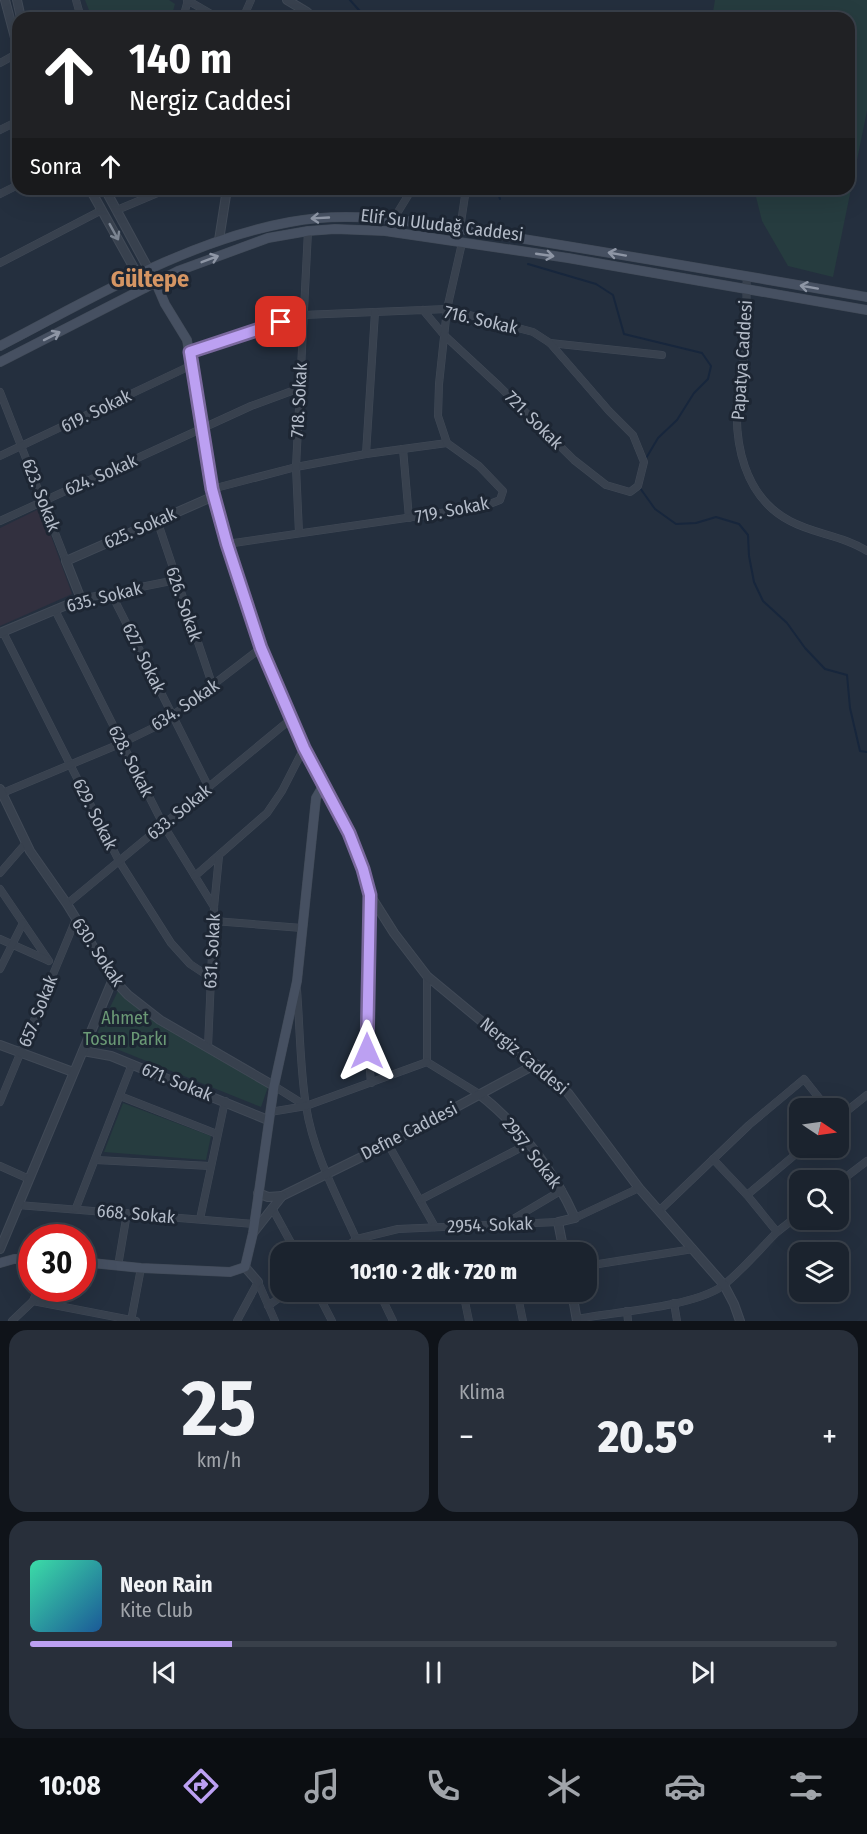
<!DOCTYPE html>
<html lang="tr">
<meta charset="utf-8">
<style>
:root{--surface:#1b232e;--page:#282f3a;--text:#f1f3f6;--muted:#a0a4aa;--line:#39404a;--accent:#bca0f2}
body{margin:0;font-family:"Fira Sans Condensed",sans-serif;background:var(--page);color:var(--text);height:100vh;display:flex;flex-direction:column;font-size:22px;white-space:nowrap}
*{box-sizing:border-box;margin:0}
p{font-size:20px;color:var(--muted)}
.icon{flex:none;width:33px;height:33px;fill:none;stroke:currentColor;stroke-width:2;stroke-linecap:round;stroke-linejoin:round}
.map{position:relative;height:1321px;overflow:hidden}
.details{display:flex;flex-direction:column;gap:9px;padding:9px;background:#0f1319;flex:1}
.details>*{flex:none}
.banner{position:absolute;left:12px;top:12px;width:843px;height:183px;border-radius:18px;box-shadow:0 6px 24px #0002,0 0 0 2px var(--line);background:#202124;color:#fff;overflow:hidden}
.needle{width:39px;rotate:103deg}
.controls{position:absolute;left:789px;top:1098px;display:grid;gap:12px}
.controls a{display:grid;place-items:center;width:60px;height:60px;border-radius:12px;background:var(--surface);box-shadow:0 6px 24px #0002,0 0 0 2px var(--line);font-size:30px}
.speed{position:absolute;left:18px;top:1224px;display:flex;gap:12px;font-size:30px;font-weight:700;text-align:center}
.speed>*{display:grid;place-content:center;width:78px;height:78px;border-radius:50%;background:var(--surface);box-shadow:0 6px 24px #0002,0 0 0 2px var(--line);line-height:1}
.speed .limit{border:9px solid #d22;background:#fff;color:#111}
.pin{position:absolute;display:grid;place-items:center;width:51px;height:51px;color:#fff;margin:-26px;border-radius:12px;box-shadow:0 3px 9px #0006}
.me{position:absolute;width:66px;margin:-33px;rotate:0deg;stroke-linejoin:round;filter:drop-shadow(0 0 4px #0008)}
.turn{display:flex;align-items:center;gap:21px;height:126px;padding:0 18px;font-size:27px}
.turn .icon{width:78px;height:78px;stroke-width:2.5}
.turn b{display:block;font-size:42px;line-height:51px}
.then{display:flex;align-items:center;height:57px;padding:0 18px;background:#0003;gap:12px;font-size:22px}
.big{font-size:45px;font-weight:800;line-height:1.1}
.details .widget{flex:1;display:flex;flex-direction:column;justify-content:center;gap:9px;min-width:0;padding:0 21px;border-radius:18px;background:var(--page)}
.details .dial{align-items:center;gap:0}
.dial b{font-size:78px;line-height:1}
.song{display:flex;align-items:center;gap:18px}
.cover{width:72px;height:72px;border-radius:9px;background:linear-gradient(135deg,hsl(160 70% 55%),hsl(210 70% 35%))}
.played{height:6px;border-radius:3px;background:linear-gradient(90deg,var(--accent) 25%,var(--line) 25%)}
.keys{display:flex;justify-content:space-around;direction:ltr}
.heat{display:flex;justify-content:space-between;align-items:center;font-size:33px;direction:ltr}
.details .tiles{flex:1;display:grid;gap:9px;grid-template-columns:1fr 1fr}
.widget:last-child{grid-column:span 2}
.trip{position:absolute;left:270px;top:1242px;width:327px;height:60px;border-radius:18px;background:var(--surface);box-shadow:0 6px 24px #0002,0 0 0 2px var(--line);font-weight:800;line-height:60px;text-align:center}
.dock{display:flex;height:96px;justify-content:space-around;align-items:center;background:#0b0e12;color:var(--muted)}
.dock .icon{width:42px;height:42px}
.dock .active{color:var(--accent)}
.dock b{font-size:27px;color:var(--text)}
.map>svg:first-child{display:block}
</style>
<div class="map">
<svg width="867" height="1321" viewBox="0 0 867 1321">
<rect width="100%" height="100%" fill="#242f3e"/>
<path fill="#32303f" d="M 41,508 L 72,594 L 0,626 L 0,528 Z"/>
<g fill="#263c3f">
<path d="M 85,0 L 169,0 L 175,4 L 171,18 L 92,18 Z"/>
<path d="M 715,0 L 867,0 L 867,111 L 833,277 L 788,266 L 762,221 L 754,189 L 849,189 L 849,18 L 712,18 Z"/>
<path d="M 118,991 L 146,1016 L 268,1087 L 261,1107 L 94,1040 Z"/>
<path d="M 123,1103 L 211,1136 L 206,1160 L 104,1152 Z"/>
</g>
<g fill="none" stroke-linecap="round" stroke-linejoin="round">
<g stroke="#17263c" stroke-width="2">
<path d="M 350,0 L 366,18"/>
<path d="M 497,189 L 500,199"/>
<path d="M 528,264 L 596,284 L 613,295 L 624,334 L 702,353 L 711,366 L 708,379 L 694,393 L 677,420 L 658,438 L 645,460"/>
<path d="M 640,488 L 655,509 L 676,524 L 696,523 L 716,517 L 739,524 L 748,535 L 749,556 L 754,582 L 763,601 L 787,623 L 805,648 L 825,669 L 847,675 L 850,708 L 860,751 L 867,752"/>
</g>
<g stroke="#414a57" stroke-width="8">
<g id="minor">
<path d="M 76,0 L 81,18"/>
<path d="M 187,0 L 218,18"/>
<path d="M 307,12 L 319,18"/>
<path d="M 183,18 L 188,0"/>
<path d="M 243,18 L 251,0"/>
<path d="M 0,63 L 18,53"/>
<path d="M 0,130 L 18,121"/>
<path d="M 0,194 L 18,185"/>
<path d="M 117,210 L 167,189"/>
<path d="M 393,220 L 412,189"/>
<path d="M 460,229 L 466,189"/>
<path d="M 0,263 L 102,210"/>
<path d="M 747,276 C 745,299 749,322 746,345 C 744,361 740,378 738,394 C 733,442 744,497 790,521 C 814,534 844,536 867,551"/>
<path d="M 550,343 L 662,355"/>
<path d="M 190,352 L 303,315 L 447,309 L 533,332 L 550,343 L 609,411 L 633,435 L 644,462 L 638,486 L 630,492 L 606,485 L 574,460 L 499,386 L 444,335 L 423,310"/>
<path d="M 0,392 L 66,561"/>
<path d="M 403,449 L 409,518"/>
<path d="M 366,454 L 375,312"/>
<path d="M 0,456 L 192,365"/>
<path d="M 212,489 L 296,467 L 366,454 L 447,443"/>
<path d="M 157,520 L 213,687"/>
<path d="M 0,521 L 251,406 L 300,388"/>
<path d="M 299,533 L 296,467 L 308,231"/>
<path d="M 227,544 L 482,507 L 500,500 L 503,491 L 479,466 L 447,443 L 438,416 L 439,384 L 447,309 L 462,243"/>
<path d="M 111,593 L 209,788"/>
<path d="M 81,599 L 176,580"/>
<path d="M 55,610 L 164,826 L 214,907"/>
<path d="M 3,632 L 119,861 L 171,943 L 190,964 L 211,978"/>
<path d="M 0,794 L 122,743 L 163,723 L 261,648"/>
<path d="M 0,873 L 26,843"/>
<path d="M 195,876 L 267,813 L 282,791 L 304,748"/>
<path d="M 0,889 L 49,961"/>
<path d="M 370,895 L 367,1035 L 371,1083"/>
<path d="M 67,904 L 291,719"/>
<path d="M 214,921 L 302,928"/>
<path d="M 0,939 L 47,960"/>
<path d="M 0,969 L 23,923"/>
<path d="M 427,976 L 427,1062 L 479,1094"/>
<path d="M 297,990 C 300,1028 300,1068 306,1106 C 314,1158 342,1205 362,1252"/>
<path d="M 208,1047 L 214,907 L 219,856"/>
<path d="M 274,1086 L 306,1106"/>
<path d="M 120,1096 L 217,1134"/>
<path d="M 0,1102 L 76,919"/>
<path d="M 270,1112 L 306,1106 L 427,1062"/>
<path d="M 838,1118 L 867,1095"/>
<path d="M 388,1144 L 435,1227"/>
<path d="M 96,1160 L 210,1166"/>
<path d="M 0,1166 L 29,1179"/>
<path d="M 838,1183 L 867,1161"/>
<path d="M 747,1195 L 803,1148"/>
<path d="M 420,1200 L 528,1144"/>
<path d="M 18,1205 L 254,1224"/>
<path d="M 76,1208 L 132,1064"/>
<path d="M 272,1208 L 296,1252"/>
<path d="M 659,1211 L 749,1125 L 804,1079 L 827,1108"/>
<path d="M 575,1218 L 639,1188"/>
<path d="M 200,1219 L 225,1101"/>
<path d="M 505,1224 L 562,1190"/>
<path d="M 777,1232 L 800,1214"/>
<path d="M 339,1252 L 357,1239 L 398,1229 L 558,1222"/>
<path d="M 118,1266 L 127,1213"/>
<path d="M 586,1266 L 693,1249"/>
<path d="M 258,1282 L 275,1321"/>
<path d="M 317,1292 L 332,1321"/>
<path d="M 379,1292 L 393,1321"/>
<path d="M 463,1292 L 469,1321"/>
<path d="M 517,1292 L 523,1321"/>
<path d="M 33,1301 L 136,1321"/>
<path d="M 674,1303 L 677,1321"/>
<path d="M 268,1306 L 287,1292"/>
<path d="M 627,1311 L 628,1321"/>
<path d="M 577,1319 C 615,1312 691,1307 721,1287 C 739,1274 761,1248 777,1232 L 747,1195 L 713,1159"/>
<path d="M 12,1321 L 33,1301 L 38,1288"/>
<path d="M 131,1321 L 141,1268"/>
<path d="M 237,1321 L 258,1282"/>
</g>
</g>
<g stroke="#414a57" stroke-width="10">
<g id="tertiary">
<path d="M 5,0 L 18,49"/>
<path d="M 17,0 L 21,18"/>
<path d="M 287,0 L 307,12 L 304,18"/>
<path d="M 90,189 L 145,288"/>
<path d="M 105,189 L 156,283"/>
<path d="M 219,240 L 227,189"/>
<path d="M 0,633 L 81,599 L 66,561 L 214,496"/>
<path d="M 323,786 L 356,847 L 370,895 L 394,933 L 427,976 L 568,1093 L 639,1188 L 724,1285 L 734,1304 L 740,1321"/>
<path d="M 0,789 L 30,851 L 67,904 L 113,979 L 128,995 L 160,1020 L 274,1086"/>
<path d="M 0,1045 L 73,1072"/>
<path d="M 83,1051 L 111,1056 L 268,1120"/>
<path d="M 479,1094 C 520,1126 554,1171 575,1218 L 558,1222 L 564,1252"/>
<path d="M 282,1196 L 388,1144 L 536,1064"/>
<path d="M 253,1233 L 282,1196 L 268,1197 L 258,1193"/>
<path d="M 0,1249 L 113,979"/>
<path d="M 245,1267 L 258,1282"/>
<path d="M 572,1292 L 577,1321"/>
</g>
</g>
<g stroke="#414a57" stroke-width="10">
<g id="secondary">
<path d="M 0,346 C 93,298 186,241 290,222 C 360,208 435,226 505,236 C 626,255 746,276 867,297"/>
<path d="M 0,362 L 178,271 L 268,238 L 308,231 L 335,229 L 385,231 L 568,258 L 867,310"/>
<path d="M 82,1262 L 141,1268 L 230,1272 L 245,1267 L 253,1233 L 274,1086 L 297,981 L 316,798 L 323,786 L 304,748 L 261,648 L 227,544 L 212,489 L 187,340 L 165,304 L 156,283"/>
<path d="M 0,1263 L 14,1259 L 32,1259"/>
</g>
</g>
<use href="#minor" stroke="#38414e" stroke-width="7"/>
<use href="#tertiary" stroke="#38414e" stroke-width="8"/>
<use href="#secondary" stroke="#465061" stroke-width="9"/>
</g>
<defs><path id="oneway-shaft" d="M-6 0H5M1.5-3L5.5 0L1.5 3" fill="none" stroke-width="1.6" stroke-linecap="round" stroke-linejoin="round" transform="scale(1.5)"/></defs>
<g stroke="#8e96a5">
<use href="#oneway-shaft" transform="translate(320 218) rotate(177)"/>
<use href="#oneway-shaft" transform="translate(617 254) rotate(-170)"/>
<use href="#oneway-shaft" transform="translate(545 255) rotate(8)"/>
<use href="#oneway-shaft" transform="translate(210 259) rotate(-21)"/>
<use href="#oneway-shaft" transform="translate(809 287) rotate(-170)"/>
<use href="#oneway-shaft" transform="translate(52 336) rotate(-27)"/>
</g>
<use stroke="#7c8592" href="#oneway-shaft" transform="translate(114 232) rotate(61)"/>
<g fill="none" stroke-linecap="round" stroke-linejoin="round">
<g stroke="#7a689d" stroke-width="15">
<path id="route" d="M 281,322 L 190,352 L 212,489 L 227,544 L 261,648 L 304,748 L 349,833 L 363,869 L 370,895 L 367,1051"/>
</g>
<use href="#route" stroke="#bca0f2" stroke-width="10"/>
</g>
<g text-anchor="middle" stroke-width="6" stroke-linejoin="round" paint-order="stroke">
<g font-size="18" fill="#b4bcc9" stroke="#1d2633">
<text transform="translate(442 225) rotate(7)" y="6">Elif Su Uludağ Caddesi</text>
<text transform="translate(481 320) rotate(13)" y="6">716. Sokak</text>
<text transform="translate(742 360) rotate(-86)" y="6">Papatya Caddesi</text>
<text transform="translate(299 400) rotate(-87)" y="6">718. Sokak</text>
<text transform="translate(96 411) rotate(-26)" y="6">619. Sokak</text>
<text transform="translate(534 420) rotate(45)" y="6">721. Sokak</text>
<text transform="translate(101 475) rotate(-24)" y="6">624. Sokak</text>
<text transform="translate(41 495) rotate(69)" y="6">623. Sokak</text>
<text transform="translate(452 510) rotate(-11)" y="6">719. Sokak</text>
<text transform="translate(140 528) rotate(-24)" y="6">625. Sokak</text>
<text transform="translate(104 597) rotate(-14)" y="6">635. Sokak</text>
<text transform="translate(184 604) rotate(71)" y="6">626. Sokak</text>
<text transform="translate(144 658) rotate(64)" y="6">627. Sokak</text>
<text transform="translate(185 705) rotate(-34)" y="6">634. Sokak</text>
<text transform="translate(131 761) rotate(63)" y="6">628. Sokak</text>
<text transform="translate(179 812) rotate(-39)" y="6">633. Sokak</text>
<text transform="translate(95 814) rotate(63)" y="6">629. Sokak</text>
<text transform="translate(212 951) rotate(-87)" y="6">631. Sokak</text>
<text transform="translate(98 952) rotate(56)" y="6">630. Sokak</text>
<text transform="translate(38 1011) rotate(-68)" y="6">657. Sokak</text>
<text transform="translate(524 1056) rotate(40)" y="6">Nergiz Caddesi</text>
<text transform="translate(177 1082) rotate(22)" y="6">671. Sokak</text>
<text transform="translate(409 1131) rotate(-27)" y="6">Defne Caddesi</text>
<text transform="translate(532 1153) rotate(52)" y="6">2957. Sokak</text>
<text transform="translate(136 1214) rotate(5)" y="6">668. Sokak</text>
<text transform="translate(490 1225) rotate(-2)" y="6">2954. Sokak</text>
</g>
<g font-size="18" fill="#6b9a76" stroke="#1d2633">
<text x="125" y="1024">Ahmet<tspan x="125" dy="21">Tosun Parkı</tspan></text>
</g>
<g font-size="24" font-weight="bold" fill="#d59563" stroke="#1d2633">
<text x="150" y="287">Gültepe</text>
</g>
</g>
</svg>
<div class="controls">
<a><svg class="needle" viewBox="-14 -14 28 28"><path d="M0-13l5 13h-10z" fill="#e53935"/><path d="M0 13l5-13h-10z" fill="#a0a4aa"/></svg></a>
<a><svg class="icon" aria-label="search" viewBox="0 0 24 24"><circle cx="10" cy="10" r="6"/><path d="M15 15l6 6"/></svg></a>
<a><svg class="icon" aria-label="layers" viewBox="0 0 24 24"><path d="M12 4l9 5-9 5-9-5zM3 14l9 5 9-5"/></svg></a>
</div>
<div class="speed"><div class="limit">30</div></div>
<div class="pin" style="left:281px;top:322px;background:#d93025"><svg class="icon" aria-label="arrive" viewBox="0 0 24 24"><path d="M6 21V4h12l-3 4 3 4H6"/></svg></div>
<svg class="me" style="left:367px;top:1051px" viewBox="-20 -20 40 40"><path d="M0-17L14 15 0 8-14 15z" fill="#bca0f2" stroke="#fff" stroke-width="4"/></svg>
<div class="trip">10:10 · 2 dk · 720 m</div>
<div class="banner">
<div class="turn"><svg class="icon" aria-label="ahead" viewBox="0 0 24 24"><path d="M12 20V5M6 11l6-6 6 6"/></svg><div><b>140 m</b>Nergiz Caddesi</div></div>
<div class="then">Sonra<svg class="icon" aria-label="ahead" viewBox="0 0 24 24"><path d="M12 20V5M6 11l6-6 6 6"/></svg></div>
</div>
</div>
<section class="details">
<div class="tiles">
<div class="widget dial"><b>25</b><p>km/h</p></div>
<div class="widget"><p>Klima</p>
<div class="heat"><a>−</a><b class="big">20.5°</b><a>+</a></div>
</div>
<div class="widget">
<div class="song"><i class="cover"></i><div><b>Neon Rain</b><p>Kite Club</p></div></div>
<div class="played"></div>
<div class="keys"><svg class="icon" aria-label="previous" viewBox="0 0 24 24"><path d="M18 5L8 12l10 7zM5 5v14"/></svg><svg class="icon" aria-label="pause" viewBox="0 0 24 24"><path d="M8 5v14M16 5v14"/></svg><svg class="icon" aria-label="next" viewBox="0 0 24 24"><path d="M6 5l10 7-10 7zM19 5v14"/></svg></div>
</div>
</div>
</section>
<nav class="dock">
<b>10:08</b>
<svg class="icon active" aria-label="directions" viewBox="0 0 24 24"><path d="M12 3l9 9-9 9-9-9zM9 14v-3h6M13 9l2 2-2 2"/></svg>
<svg class="icon" aria-label="music" viewBox="0 0 24 24"><path d="M9 18V5l10-2v13"/><circle cx="6" cy="18" r="3"/><circle cx="16" cy="16" r="3"/></svg>
<svg class="icon" aria-label="phone" viewBox="0 0 24 24"><path d="M5 4h4l2 5-3 2q2 4 5 5l2-3 5 2v4C11 20 4 13 5 4z"/></svg>
<svg class="icon" aria-label="climate" viewBox="0 0 24 24"><path d="M12 3v18M4 7l16 10M4 17L20 7"/></svg>
<svg class="icon" aria-label="car" viewBox="0 0 24 24"><path d="M5 17H2v-5l4-1 3-4h7l3 4 3 1v5h-3M9 17h6M6 11h13"/><circle cx="7" cy="17" r="2"/><circle cx="17" cy="17" r="2"/></svg>
<svg class="icon" aria-label="filters" viewBox="0 0 24 24"><path d="M4 7h16M4 17h16"/><circle cx="9" cy="7" r="2"/><circle cx="15" cy="17" r="2"/></svg>
</nav>
